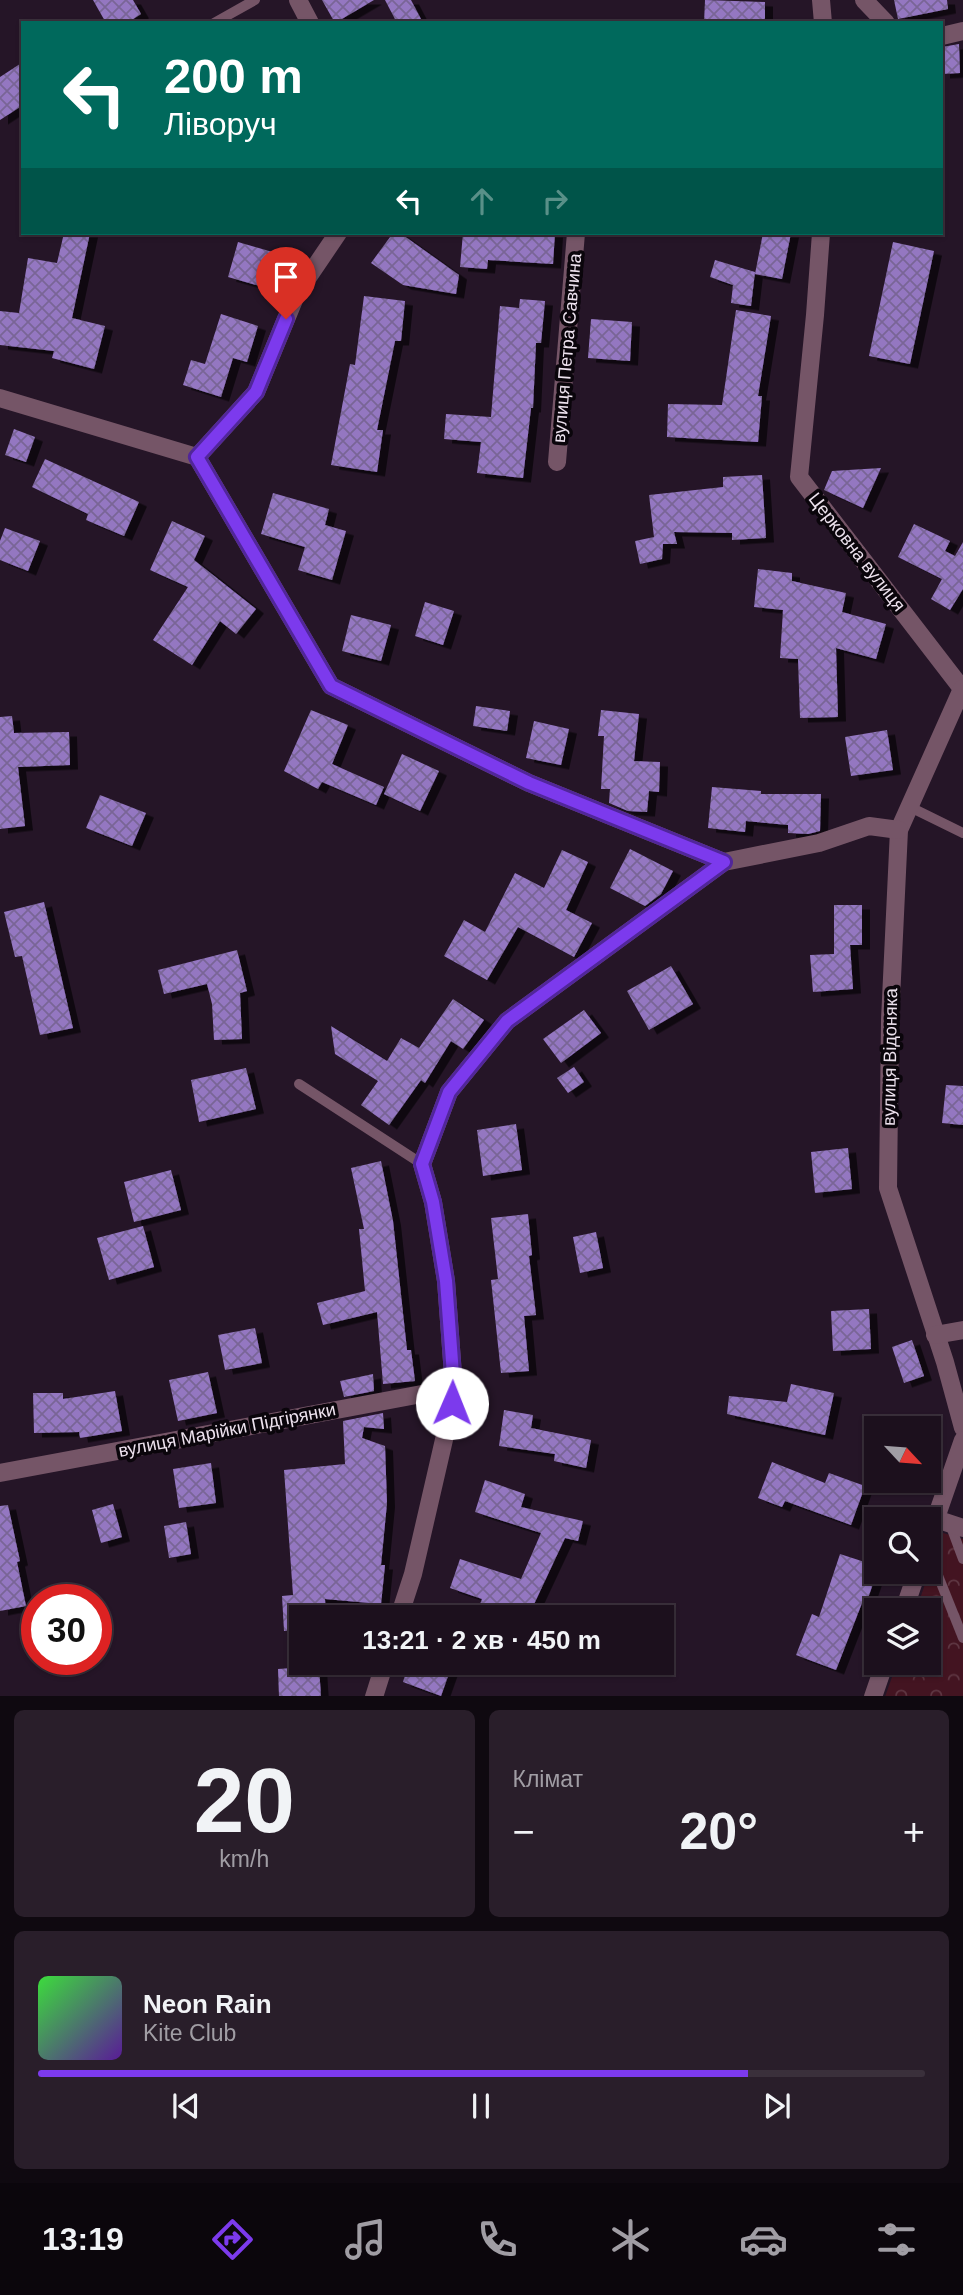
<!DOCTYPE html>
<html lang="uk">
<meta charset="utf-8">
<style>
:root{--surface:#1c101d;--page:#291e2a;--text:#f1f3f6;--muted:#a09da4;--line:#3a303b;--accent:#7c3aed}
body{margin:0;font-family:Arial,sans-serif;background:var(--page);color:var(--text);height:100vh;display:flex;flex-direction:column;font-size:26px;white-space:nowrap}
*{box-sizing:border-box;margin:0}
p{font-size:23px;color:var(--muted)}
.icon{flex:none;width:38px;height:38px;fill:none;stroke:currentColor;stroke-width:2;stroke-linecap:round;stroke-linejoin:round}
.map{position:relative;height:1696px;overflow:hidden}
.details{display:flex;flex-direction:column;gap:14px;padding:14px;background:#0f0910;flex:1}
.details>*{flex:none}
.guide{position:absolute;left:21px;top:21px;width:922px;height:214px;border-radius:0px;box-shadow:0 2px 5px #0004,0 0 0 2px var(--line);background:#00695c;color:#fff;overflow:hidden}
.needle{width:46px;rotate:116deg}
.tools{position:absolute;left:864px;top:1416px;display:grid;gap:14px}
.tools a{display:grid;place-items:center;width:77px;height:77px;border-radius:0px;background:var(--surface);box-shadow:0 2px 5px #0004,0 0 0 2px var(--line);font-size:35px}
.speed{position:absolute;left:21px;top:1584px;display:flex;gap:14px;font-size:35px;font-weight:700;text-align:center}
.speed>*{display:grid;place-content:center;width:91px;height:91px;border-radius:50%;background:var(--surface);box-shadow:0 2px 5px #0004,0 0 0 2px var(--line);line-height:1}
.speed .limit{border:10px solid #d22;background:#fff;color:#111}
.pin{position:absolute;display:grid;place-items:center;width:60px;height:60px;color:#fff;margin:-72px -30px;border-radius:50% 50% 50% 0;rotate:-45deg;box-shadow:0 0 7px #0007}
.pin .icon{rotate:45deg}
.me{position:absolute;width:77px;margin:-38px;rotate:1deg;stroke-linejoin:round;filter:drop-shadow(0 0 5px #0008)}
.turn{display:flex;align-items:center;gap:24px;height:147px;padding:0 28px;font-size:32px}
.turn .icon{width:91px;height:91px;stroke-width:2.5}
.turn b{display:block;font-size:49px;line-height:60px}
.lanes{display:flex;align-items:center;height:66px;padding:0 28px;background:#0003;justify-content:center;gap:35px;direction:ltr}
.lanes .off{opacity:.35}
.big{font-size:52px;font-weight:800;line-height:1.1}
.details .tile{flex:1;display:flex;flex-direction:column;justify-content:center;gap:10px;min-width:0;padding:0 24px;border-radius:10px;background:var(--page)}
.details .dial{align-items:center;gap:0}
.dial b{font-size:91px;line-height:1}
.song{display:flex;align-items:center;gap:21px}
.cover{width:84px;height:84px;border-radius:10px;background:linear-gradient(135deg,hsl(120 70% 55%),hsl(270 70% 35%))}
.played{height:7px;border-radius:4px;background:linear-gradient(90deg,var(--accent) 80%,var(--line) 80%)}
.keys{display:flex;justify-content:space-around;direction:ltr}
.heat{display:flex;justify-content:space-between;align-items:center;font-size:38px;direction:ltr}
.details .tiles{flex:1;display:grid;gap:14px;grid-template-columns:1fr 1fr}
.tile:last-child{grid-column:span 2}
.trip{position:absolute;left:289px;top:1605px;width:385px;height:70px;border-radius:0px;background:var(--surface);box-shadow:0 2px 5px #0004,0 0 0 2px var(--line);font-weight:800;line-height:70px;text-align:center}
.tab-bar{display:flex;height:112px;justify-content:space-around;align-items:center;background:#0b060c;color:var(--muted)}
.tab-bar .icon{width:49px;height:49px}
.tab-bar .current{color:var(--accent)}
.tab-bar b{font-size:32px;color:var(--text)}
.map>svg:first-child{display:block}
</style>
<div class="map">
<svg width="963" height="1697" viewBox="0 0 963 1697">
<defs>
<pattern id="park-crowns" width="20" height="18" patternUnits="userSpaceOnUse" patternTransform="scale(1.75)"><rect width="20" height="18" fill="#431421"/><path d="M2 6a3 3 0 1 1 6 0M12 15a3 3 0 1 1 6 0" fill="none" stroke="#5e3642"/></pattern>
<pattern id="building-cross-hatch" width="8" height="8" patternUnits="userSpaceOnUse" patternTransform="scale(1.75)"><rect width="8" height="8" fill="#9477c1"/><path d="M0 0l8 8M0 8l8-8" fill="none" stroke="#796596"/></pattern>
<filter id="shadow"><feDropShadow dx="8" dy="4.5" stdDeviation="0" flood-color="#0009"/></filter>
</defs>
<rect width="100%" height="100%" fill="#251527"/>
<path fill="url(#park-crowns)" d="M 943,1533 L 963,1539 L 963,1696 L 885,1697 L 897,1663 L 929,1662 L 929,1610 L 916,1610 Z"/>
<g fill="url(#building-cross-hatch)" filter="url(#shadow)">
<path d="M 93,0 L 133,0 L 141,14 L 127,23 L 106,23 Z"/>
<path d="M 322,0 L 374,0 L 335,23 Z"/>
<path d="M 385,0 L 411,0 L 423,23 L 397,23 Z"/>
<path d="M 705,0 L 765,2 L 765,23 L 704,23 Z"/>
<path d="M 894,0 L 947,0 L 948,9 L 898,19 Z"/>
<path d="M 959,44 L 960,73 L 942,74 L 942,47 Z"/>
<path d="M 23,62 L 23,105 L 0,120 L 0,77 Z"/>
<path d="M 64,233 L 90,233 L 72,318 L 105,326 L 94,369 L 52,358 L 54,351 L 0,345 L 0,311 L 19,313 L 28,258 L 57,263 Z"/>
<path d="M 393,233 L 400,233 L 459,275 L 456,294 L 403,285 L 371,263 Z"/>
<path d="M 463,233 L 555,233 L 553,264 L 488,260 L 487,269 L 460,267 Z"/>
<path d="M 763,233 L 791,233 L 782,279 L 755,274 Z"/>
<path d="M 238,242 L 276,253 L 267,288 L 228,277 Z"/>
<path d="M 893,242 L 934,251 L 910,364 L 869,356 Z"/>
<path d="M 715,260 L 755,272 L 751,306 L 731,303 L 733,285 L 710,277 Z"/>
<path d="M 364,296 L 405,301 L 401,341 L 395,341 L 377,430 L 383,430 L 377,472 L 331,465 L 350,364 L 355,365 Z"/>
<path d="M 520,299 L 545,301 L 541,343 L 536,343 L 533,408 L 531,408 L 523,478 L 477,473 L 481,442 L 444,439 L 446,414 L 491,417 L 500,306 L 519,308 Z"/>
<path d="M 736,310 L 771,316 L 758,396 L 762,396 L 758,442 L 667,437 L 668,404 L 722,405 Z"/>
<path d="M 221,314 L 258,326 L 247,362 L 233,358 L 221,397 L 183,385 L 191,360 L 205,364 Z"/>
<path d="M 591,319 L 632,322 L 630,361 L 588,358 Z"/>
<path d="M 14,429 L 35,437 L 26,462 L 5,455 Z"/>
<path d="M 45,459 L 139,502 L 124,536 L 86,520 L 88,514 L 32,487 Z"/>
<path d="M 881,468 L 863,508 L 824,490 L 832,471 Z"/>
<path d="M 762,475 L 766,538 L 732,540 L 732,533 L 674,532 L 677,544 L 663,544 L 662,559 L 640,564 L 635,541 L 654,537 L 649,495 L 723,487 L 723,477 Z"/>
<path d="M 273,493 L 329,509 L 325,525 L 346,531 L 332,580 L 298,570 L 305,547 L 261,534 Z"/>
<path d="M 172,521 L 205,536 L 194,560 L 256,609 L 236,634 L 220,621 L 192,665 L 153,640 L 188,587 L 150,570 Z"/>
<path d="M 914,524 L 950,541 L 945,551 L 955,556 L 963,542 L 963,589 L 950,610 L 931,599 L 942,579 L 898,557 Z"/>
<path d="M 5,528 L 40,541 L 28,571 L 0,560 L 0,541 Z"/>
<path d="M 758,569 L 792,573 L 792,581 L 846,593 L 842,612 L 886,624 L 876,659 L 836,648 L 838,717 L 800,718 L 798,659 L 780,658 L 783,610 L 754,607 Z"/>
<path d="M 425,602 L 454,611 L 443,645 L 415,636 Z"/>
<path d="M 351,615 L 391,625 L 381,661 L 342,651 Z"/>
<path d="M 476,706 L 510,711 L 507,731 L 473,726 Z"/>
<path d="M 311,710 L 348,725 L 332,764 L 384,787 L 376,805 L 322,782 L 318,789 L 284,771 Z"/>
<path d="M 601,710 L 639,714 L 634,761 L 660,762 L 659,792 L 649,791 L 647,812 L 628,811 L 609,803 L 610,789 L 601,789 L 604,736 L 598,736 Z"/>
<path d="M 12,716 L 14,733 L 69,732 L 70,765 L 18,767 L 25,826 L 0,829 L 0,717 Z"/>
<path d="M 534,721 L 569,729 L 561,765 L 526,758 Z"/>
<path d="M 887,730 L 893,770 L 851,776 L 845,737 Z"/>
<path d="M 402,754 L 439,771 L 420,811 L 384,794 Z"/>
<path d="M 712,787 L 761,791 L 761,794 L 821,794 L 820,831 L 808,834 L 788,833 L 788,825 L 746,821 L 745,832 L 708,828 Z"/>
<path d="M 100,795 L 146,813 L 132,846 L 86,828 Z"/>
<path d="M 630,849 L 673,871 L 661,894 L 645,906 L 610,888 Z"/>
<path d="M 562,850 L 588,862 L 566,910 L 592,923 L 574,957 L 518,927 L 487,980 L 444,956 L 464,920 L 485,932 L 515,873 L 544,888 Z"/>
<path d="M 44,902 L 73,1028 L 40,1035 L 22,956 L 15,957 L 4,912 Z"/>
<path d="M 834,905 L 862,905 L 862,945 L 850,945 L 853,989 L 813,992 L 810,955 L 834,954 Z"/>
<path d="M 237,950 L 247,991 L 240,993 L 242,1039 L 214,1040 L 212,1004 L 207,984 L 164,994 L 158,970 Z"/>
<path d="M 671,966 L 693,1004 L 649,1030 L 627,991 Z"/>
<path d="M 453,999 L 484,1020 L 463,1049 L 451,1041 L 425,1083 L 421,1080 L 389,1125 L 361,1105 L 378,1081 L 335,1054 L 331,1026 L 387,1061 L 401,1038 L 419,1048 Z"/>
<path d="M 584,1010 L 601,1033 L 561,1063 L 543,1039 Z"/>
<path d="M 574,1067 L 584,1082 L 568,1093 L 557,1078 Z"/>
<path d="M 246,1068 L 256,1109 L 199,1122 L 191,1080 Z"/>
<path d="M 946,1085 L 963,1086 L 963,1125 L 942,1123 Z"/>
<path d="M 516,1124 L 522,1170 L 483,1176 L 477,1130 Z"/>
<path d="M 848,1148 L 852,1189 L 815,1193 L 811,1152 Z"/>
<path d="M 381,1161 L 393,1221 L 407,1350 L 411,1350 L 415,1381 L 383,1384 L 377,1312 L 323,1325 L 317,1303 L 365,1291 L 359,1229 L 364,1229 L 351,1168 Z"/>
<path d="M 171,1170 L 181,1210 L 134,1222 L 124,1182 Z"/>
<path d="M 528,1214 L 532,1255 L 529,1256 L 536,1315 L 524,1316 L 529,1371 L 501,1373 L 491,1280 L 498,1279 L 491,1218 Z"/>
<path d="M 143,1226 L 154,1267 L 109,1280 L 97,1238 Z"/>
<path d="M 596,1232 L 603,1268 L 580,1273 L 573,1237 Z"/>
<path d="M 869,1309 L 871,1349 L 833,1351 L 831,1311 Z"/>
<path d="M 255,1328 L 262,1363 L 225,1370 L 218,1335 Z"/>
<path d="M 912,1340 L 924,1376 L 904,1383 L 892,1347 Z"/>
<path d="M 208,1372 L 217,1413 L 178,1421 L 169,1380 Z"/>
<path d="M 373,1374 L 374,1391 L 344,1397 L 340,1381 Z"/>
<path d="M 791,1384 L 834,1393 L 825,1435 L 727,1414 L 729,1396 L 787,1402 Z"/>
<path d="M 115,1391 L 122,1431 L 80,1438 L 79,1432 L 34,1433 L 33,1393 L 63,1393 L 63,1399 Z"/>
<path d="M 504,1410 L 533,1415 L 531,1428 L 591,1440 L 586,1468 L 554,1461 L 555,1454 L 499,1446 Z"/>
<path d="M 383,1413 L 384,1429 L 364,1427 L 362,1438 L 385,1446 L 387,1503 L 381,1565 L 385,1565 L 381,1604 L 325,1599 L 326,1617 L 301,1617 L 301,1630 L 284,1631 L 282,1596 L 293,1595 L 284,1470 L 345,1464 L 343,1421 Z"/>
<path d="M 772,1462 L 825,1483 L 829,1473 L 865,1486 L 851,1525 L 785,1501 L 782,1507 L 758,1498 Z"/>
<path d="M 211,1463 L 216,1503 L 179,1508 L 173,1469 Z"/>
<path d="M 485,1480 L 525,1494 L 521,1507 L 583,1521 L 578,1541 L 565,1538 L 528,1617 L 475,1617 L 482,1599 L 450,1588 L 460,1559 L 521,1579 L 541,1533 L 475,1512 Z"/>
<path d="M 113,1504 L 122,1537 L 101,1543 L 92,1510 Z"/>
<path d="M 8,1505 L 20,1561 L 17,1562 L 26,1606 L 0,1611 L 0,1506 Z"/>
<path d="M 186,1522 L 191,1554 L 169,1558 L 164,1526 Z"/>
<path d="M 840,1554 L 877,1566 L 877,1572 L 866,1604 L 862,1603 L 836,1670 L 796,1655 L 812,1614 L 819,1617 Z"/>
<path d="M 409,1662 L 453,1662 L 441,1696 L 403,1682 Z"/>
<path d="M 319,1666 L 321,1697 L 279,1697 L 278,1669 Z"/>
</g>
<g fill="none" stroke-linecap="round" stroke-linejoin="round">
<g stroke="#755567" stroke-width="10">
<path d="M 214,23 L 255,0"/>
<path d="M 910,807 L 963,833"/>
<path d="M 299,1084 L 422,1164"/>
<path d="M 950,1524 L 963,1559"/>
<path d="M 929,1553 L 963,1638"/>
</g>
<g stroke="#755567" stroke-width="18">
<path d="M 298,0 L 310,23"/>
<path d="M 821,0 L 823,23"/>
<path d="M 864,0 L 886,23"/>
<path d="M 942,36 L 963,31"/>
<path d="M 821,233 L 815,315 L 799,477 L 963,690"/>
<path d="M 0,398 L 197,457 L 331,686 L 529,783 L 724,862"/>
<path d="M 197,457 L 256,392 L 296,295 L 338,233"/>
<path d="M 557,462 L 576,233"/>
<path d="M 962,689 L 899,830 L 890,1020 L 888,1188 L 945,1362 L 963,1428"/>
<path d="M 935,1335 L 963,1330"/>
<path d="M 0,1473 L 454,1388"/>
<path d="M 936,1519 L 963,1528"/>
<path d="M 929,1538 L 963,1440"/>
<path d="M 904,1610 L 917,1572"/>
<path d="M 399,1617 L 413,1574 L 449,1418 L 454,1388 L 446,1281 L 433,1202 L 422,1164 L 449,1092 L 507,1021 L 724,862 L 819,843 L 869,826 L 899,830"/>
<path d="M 374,1697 L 385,1662"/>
<path d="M 873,1697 L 885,1662"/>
</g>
</g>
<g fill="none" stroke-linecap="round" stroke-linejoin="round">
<g stroke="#51269a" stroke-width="18">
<path id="route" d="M 286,319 L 256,392 L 197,457 L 331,686 L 529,783 L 724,862 L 507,1021 L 449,1092 L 422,1164 L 433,1202 L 446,1281 L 454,1388 L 452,1403"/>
</g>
<use href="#route" stroke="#7c3aed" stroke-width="12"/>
</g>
<g text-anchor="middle" stroke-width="7" stroke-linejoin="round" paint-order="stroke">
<g font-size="18" fill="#ede2ee" stroke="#0a050b">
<text transform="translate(567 348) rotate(-85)" y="6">вулиця Петра Савчина</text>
<text transform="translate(857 552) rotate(52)" y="6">Церковна вулиця</text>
<text transform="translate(890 1057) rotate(-89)" y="6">вулиця Відоняка</text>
<text transform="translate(227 1430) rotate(-11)" y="6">вулиця Марійки Підгірянки</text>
</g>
</g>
</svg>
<div class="tools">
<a><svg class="needle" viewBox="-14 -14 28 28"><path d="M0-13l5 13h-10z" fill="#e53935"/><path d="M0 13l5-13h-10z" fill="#a09da4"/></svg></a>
<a><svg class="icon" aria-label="search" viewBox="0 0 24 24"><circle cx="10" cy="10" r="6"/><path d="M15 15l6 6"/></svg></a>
<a><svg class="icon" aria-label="layers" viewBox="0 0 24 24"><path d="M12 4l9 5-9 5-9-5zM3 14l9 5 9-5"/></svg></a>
</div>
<div class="speed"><div class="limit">30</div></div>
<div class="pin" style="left:286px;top:319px;background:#d93025"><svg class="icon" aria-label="arrive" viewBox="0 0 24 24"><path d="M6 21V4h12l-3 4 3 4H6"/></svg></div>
<svg class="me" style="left:452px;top:1403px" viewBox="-20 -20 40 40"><circle r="19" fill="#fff"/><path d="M0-13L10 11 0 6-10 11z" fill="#7c3aed"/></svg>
<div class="trip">13:21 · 2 хв · 450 m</div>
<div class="guide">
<div class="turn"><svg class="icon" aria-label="left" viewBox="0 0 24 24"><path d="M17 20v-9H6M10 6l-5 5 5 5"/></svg><div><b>200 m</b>Ліворуч</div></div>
<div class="lanes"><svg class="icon" aria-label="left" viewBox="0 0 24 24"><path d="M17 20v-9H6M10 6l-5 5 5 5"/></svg><svg class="icon off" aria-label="ahead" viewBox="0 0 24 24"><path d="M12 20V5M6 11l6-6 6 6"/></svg><svg class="icon off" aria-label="right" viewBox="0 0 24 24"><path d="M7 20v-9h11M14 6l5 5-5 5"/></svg></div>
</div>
</div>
<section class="details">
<div class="tiles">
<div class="tile dial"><b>20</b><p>km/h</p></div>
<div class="tile"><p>Клімат</p>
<div class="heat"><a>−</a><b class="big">20°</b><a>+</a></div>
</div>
<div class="tile">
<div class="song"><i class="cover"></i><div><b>Neon Rain</b><p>Kite Club</p></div></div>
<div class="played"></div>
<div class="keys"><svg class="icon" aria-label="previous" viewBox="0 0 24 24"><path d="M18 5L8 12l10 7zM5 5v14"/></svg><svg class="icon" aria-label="pause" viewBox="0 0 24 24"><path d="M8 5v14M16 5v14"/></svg><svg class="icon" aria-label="next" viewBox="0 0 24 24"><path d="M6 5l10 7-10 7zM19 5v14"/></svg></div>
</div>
</div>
</section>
<nav class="tab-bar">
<b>13:19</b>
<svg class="icon current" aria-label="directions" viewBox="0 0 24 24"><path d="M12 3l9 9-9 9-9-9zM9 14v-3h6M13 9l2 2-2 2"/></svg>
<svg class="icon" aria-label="music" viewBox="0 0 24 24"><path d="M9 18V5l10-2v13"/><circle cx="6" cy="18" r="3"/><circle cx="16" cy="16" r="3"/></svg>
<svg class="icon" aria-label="phone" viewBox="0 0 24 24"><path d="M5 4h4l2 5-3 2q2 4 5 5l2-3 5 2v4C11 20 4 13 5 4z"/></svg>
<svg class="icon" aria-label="climate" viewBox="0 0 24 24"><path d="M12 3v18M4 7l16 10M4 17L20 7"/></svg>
<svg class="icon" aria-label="car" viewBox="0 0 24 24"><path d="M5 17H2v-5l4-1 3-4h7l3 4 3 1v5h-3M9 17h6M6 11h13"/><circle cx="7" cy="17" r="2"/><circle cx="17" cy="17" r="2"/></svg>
<svg class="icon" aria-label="filters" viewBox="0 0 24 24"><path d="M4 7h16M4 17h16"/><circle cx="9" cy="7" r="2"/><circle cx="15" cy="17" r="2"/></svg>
</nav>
